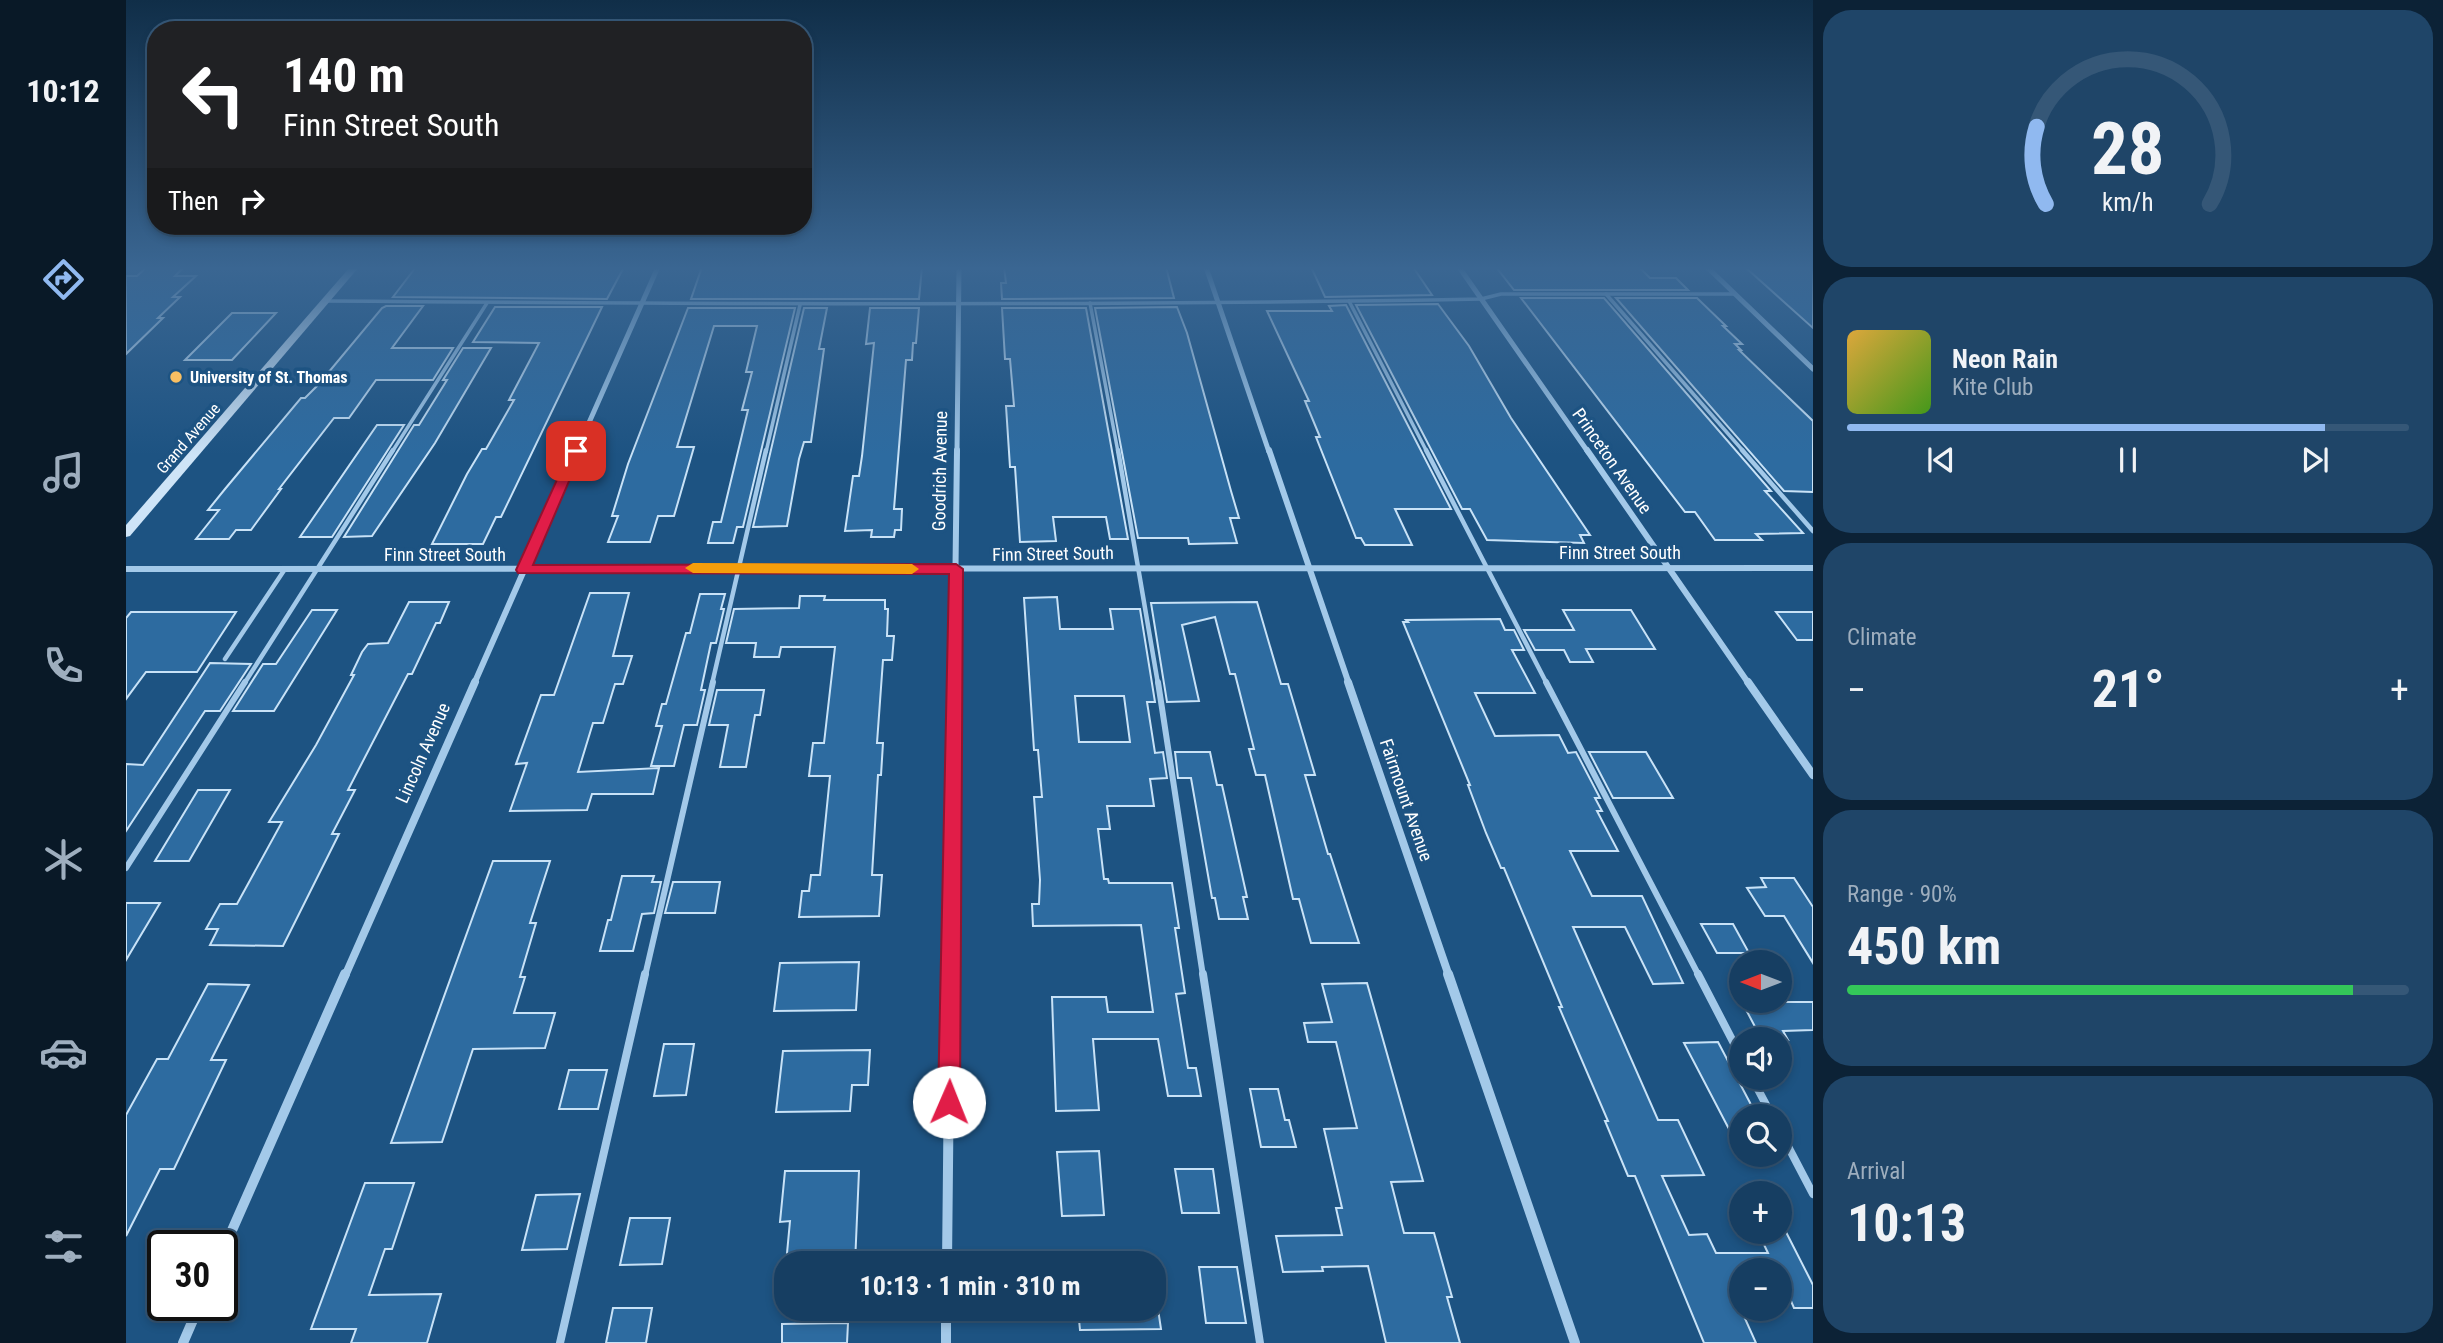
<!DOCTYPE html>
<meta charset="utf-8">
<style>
:root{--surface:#163e62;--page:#1f4568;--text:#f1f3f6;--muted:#9eaebe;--line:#355777;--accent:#90b9f0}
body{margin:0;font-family:"Roboto Condensed",sans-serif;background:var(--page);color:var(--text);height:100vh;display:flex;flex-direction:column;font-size:26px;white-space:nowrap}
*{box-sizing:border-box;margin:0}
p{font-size:23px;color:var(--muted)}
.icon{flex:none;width:38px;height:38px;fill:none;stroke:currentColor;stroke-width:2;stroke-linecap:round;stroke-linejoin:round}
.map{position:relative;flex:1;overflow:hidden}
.panel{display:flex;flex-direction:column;gap:10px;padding:10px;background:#0c2236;width:630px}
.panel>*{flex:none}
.guide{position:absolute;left:21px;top:21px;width:665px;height:214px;border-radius:28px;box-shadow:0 4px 10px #0003,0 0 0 2px var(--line);background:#202124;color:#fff;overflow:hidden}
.needle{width:46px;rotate:270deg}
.controls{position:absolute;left:1603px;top:950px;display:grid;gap:14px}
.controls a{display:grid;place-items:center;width:63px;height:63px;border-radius:50%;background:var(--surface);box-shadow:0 4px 10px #0003,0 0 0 2px var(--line);font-size:35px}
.speed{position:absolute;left:21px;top:1230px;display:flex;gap:14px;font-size:35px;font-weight:700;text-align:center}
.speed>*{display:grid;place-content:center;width:91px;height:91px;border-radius:50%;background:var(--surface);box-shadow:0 4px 10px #0003,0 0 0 2px var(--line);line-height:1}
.speed .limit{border:4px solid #111;border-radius:10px;background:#fff;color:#111}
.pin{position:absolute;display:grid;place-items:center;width:60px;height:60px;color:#fff;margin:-30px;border-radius:14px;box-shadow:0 4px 10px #0006}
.me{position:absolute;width:77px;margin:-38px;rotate:1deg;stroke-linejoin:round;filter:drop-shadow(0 0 5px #0008)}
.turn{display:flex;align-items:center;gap:24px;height:147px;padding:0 21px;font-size:32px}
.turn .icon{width:91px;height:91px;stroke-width:2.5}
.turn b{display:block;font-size:49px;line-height:60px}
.then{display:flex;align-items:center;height:66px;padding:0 21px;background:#0003;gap:14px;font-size:26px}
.big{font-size:52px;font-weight:700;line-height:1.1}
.panel .card{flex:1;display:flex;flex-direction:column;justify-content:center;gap:10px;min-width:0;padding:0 24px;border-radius:28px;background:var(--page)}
.panel .dial{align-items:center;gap:0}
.dial svg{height:182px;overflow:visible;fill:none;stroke:var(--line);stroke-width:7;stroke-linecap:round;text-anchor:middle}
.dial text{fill:var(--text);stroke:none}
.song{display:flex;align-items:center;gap:21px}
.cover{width:84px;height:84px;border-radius:10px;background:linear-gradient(135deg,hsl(40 70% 55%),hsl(100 70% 35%))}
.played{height:7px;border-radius:4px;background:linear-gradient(90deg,var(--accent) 85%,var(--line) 85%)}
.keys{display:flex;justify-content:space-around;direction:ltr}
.heat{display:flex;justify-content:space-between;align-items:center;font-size:38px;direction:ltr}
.charge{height:10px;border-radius:5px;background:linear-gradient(90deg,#34c759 90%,var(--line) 0)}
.trip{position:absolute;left:648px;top:1251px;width:392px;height:70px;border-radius:28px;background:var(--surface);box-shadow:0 4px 10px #0003,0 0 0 2px var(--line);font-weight:700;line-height:70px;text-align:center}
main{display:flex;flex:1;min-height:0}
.tab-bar{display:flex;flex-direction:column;width:126px;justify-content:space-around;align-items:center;background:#091927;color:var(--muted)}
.tab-bar .icon{width:49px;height:49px}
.tab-bar .on{color:var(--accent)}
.tab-bar b{font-size:32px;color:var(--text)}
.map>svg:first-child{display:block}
</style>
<main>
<nav class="tab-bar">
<b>10:12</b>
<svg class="icon on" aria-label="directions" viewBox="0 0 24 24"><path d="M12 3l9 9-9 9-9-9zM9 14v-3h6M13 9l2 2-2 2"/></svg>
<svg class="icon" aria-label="music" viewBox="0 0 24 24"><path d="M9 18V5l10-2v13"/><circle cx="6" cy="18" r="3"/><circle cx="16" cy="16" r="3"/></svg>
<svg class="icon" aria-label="phone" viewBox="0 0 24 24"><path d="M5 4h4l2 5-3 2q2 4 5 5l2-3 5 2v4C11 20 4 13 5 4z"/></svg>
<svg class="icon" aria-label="climate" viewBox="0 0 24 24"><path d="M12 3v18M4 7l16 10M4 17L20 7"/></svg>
<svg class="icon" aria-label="car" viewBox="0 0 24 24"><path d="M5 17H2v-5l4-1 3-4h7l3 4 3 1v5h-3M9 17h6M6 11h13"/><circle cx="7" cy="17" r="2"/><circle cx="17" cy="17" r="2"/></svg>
<svg class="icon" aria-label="filters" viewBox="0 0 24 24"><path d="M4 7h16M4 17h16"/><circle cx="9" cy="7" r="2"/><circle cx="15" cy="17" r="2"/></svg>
</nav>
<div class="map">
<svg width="1687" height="1343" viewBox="0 0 1687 1343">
<rect width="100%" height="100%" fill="#1d5382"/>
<g fill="#2d6ba0" stroke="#c8e2f7" stroke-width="2" fill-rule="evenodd">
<path d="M 21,267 L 58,267 L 49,276 L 70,276 L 47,297 L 54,297 L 32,318 L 37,318 L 0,354 L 0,276 L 11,276 Z"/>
<path d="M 290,267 L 498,267 L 481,299 L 267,297 Z"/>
<path d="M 576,267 L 796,267 L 793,299 L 565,299 Z"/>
<path d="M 878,267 L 1040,267 L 1048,298 L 876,299 L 875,283 L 880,283 Z"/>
<path d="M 1185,267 L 1287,267 L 1306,295 L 1199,297 Z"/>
<path d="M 1370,267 L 1513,267 L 1524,278 L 1550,278 L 1562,290 L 1388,290 Z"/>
<path d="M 1619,267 L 1687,267 L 1687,328 Z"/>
<path d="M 1395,298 L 1478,298 L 1645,491 L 1639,491 L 1677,533 L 1630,534 L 1636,540 L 1589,540 L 1569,512 L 1559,512 Z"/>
<path d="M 1490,298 L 1571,298 L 1600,326 L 1597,326 L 1616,344 L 1609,344 L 1615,350 L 1613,350 L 1687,421 L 1687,492 L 1658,491 Z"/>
<path d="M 1312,304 L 1343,346 L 1385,418 L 1464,535 L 1454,535 L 1458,543 L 1361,540 L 1344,509 L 1336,509 L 1230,305 Z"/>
<path d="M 1220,305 L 1325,509 L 1269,509 L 1286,545 L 1239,545 L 1235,538 L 1230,538 L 1190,437 L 1194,437 L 1179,401 L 1183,401 L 1141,311 L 1206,311 L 1203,306 Z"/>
<path d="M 260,306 L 297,306 L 266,348 L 327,348 L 307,380 L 250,380 L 223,418 L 208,418 L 153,489 L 155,489 L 125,530 L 110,530 L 103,539 L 70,539 L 93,510 L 82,510 L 99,489 L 175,398 L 179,398 L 192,385 L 256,308 Z"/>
<path d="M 369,307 L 476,307 L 375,517 L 370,517 L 357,544 L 306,544 L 341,474 L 356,449 L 360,449 L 388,400 L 383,400 L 413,343 L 347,342 Z"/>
<path d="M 1051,307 L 1061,333 L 1105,491 L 1113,518 L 1104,518 L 1111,543 L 1063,544 L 1062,538 L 1012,538 L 969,308 Z"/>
<path d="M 562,308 L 669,308 L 617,527 L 611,527 L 607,543 L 582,543 L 587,522 L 595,522 L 622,410 L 616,410 L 626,372 L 620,372 L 631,326 L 588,326 L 551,447 L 568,447 L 548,516 L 532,516 L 524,542 L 482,542 L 492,516 L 486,516 L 502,464 Z"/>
<path d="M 678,308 L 701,308 L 693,349 L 698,349 L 685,442 L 678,442 L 673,459 L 661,526 L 627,527 Z"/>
<path d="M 744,308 L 793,308 L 790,343 L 787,343 L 786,360 L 780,360 L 768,509 L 776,509 L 775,530 L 769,530 L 768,537 L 745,537 L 746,530 L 719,531 L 727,476 L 733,476 L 736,456 L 748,343 L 740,344 Z"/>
<path d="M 876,308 L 960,308 L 1002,539 L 984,539 L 980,517 L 927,517 L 930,541 L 894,542 L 889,467 L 884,467 L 880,406 L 888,406 L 884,359 L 879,359 Z"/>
<path d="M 106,313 L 150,313 L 106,360 L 59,360 Z"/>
<path d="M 337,348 L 365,348 L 309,443 L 246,536 L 218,537 L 288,425 L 293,425 L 321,380 L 317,380 Z"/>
<path d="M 251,425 L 278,425 L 206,537 L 174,537 Z"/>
<path d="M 464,593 L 503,593 L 487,656 L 506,656 L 497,684 L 489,684 L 477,723 L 467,723 L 452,772 L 533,768 L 527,794 L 466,794 L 461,810 L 384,811 L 401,763 L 390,764 L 415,695 L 428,695 Z"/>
<path d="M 574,594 L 599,594 L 595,609 L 598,609 L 590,643 L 585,643 L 575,690 L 579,690 L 571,725 L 558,725 L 548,766 L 525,766 L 536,726 L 530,726 L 536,704 L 540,704 L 560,633 L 564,633 Z"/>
<path d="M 674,596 L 699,596 L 698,600 L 759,600 L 759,609 L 762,609 L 761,636 L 768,636 L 766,660 L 757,660 L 751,743 L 757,743 L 755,775 L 752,775 L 746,875 L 756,875 L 753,916 L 673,917 L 676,891 L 683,891 L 685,875 L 694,875 L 704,776 L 683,776 L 687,743 L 698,743 L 709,647 L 655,647 L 653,657 L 628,657 L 630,643 L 600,643 L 608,609 L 673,608 Z"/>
<path d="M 931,597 L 934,629 L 987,629 L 984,609 L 1014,609 L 1029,702 L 1021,702 L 1029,753 L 1037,752 L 1041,778 L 1024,779 L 1028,806 L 981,806 L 984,829 L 972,829 L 978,879 L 982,879 L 983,883 L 1046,883 L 1053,928 L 1049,928 L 1059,993 L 1050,994 L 1062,1068 L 1070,1068 L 1075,1096 L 1042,1096 L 1032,1039 L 967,1039 L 973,1110 L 930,1111 L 926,997 L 980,997 L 982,1012 L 1027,1012 L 1015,925 L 907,926 L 906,904 L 913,904 L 914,880 L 908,797 L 916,797 L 912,750 L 908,750 L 898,598 ZM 949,696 L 998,696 L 1004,742 L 953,742 Z"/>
<path d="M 283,602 L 323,602 L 314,623 L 310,623 L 286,674 L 282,674 L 222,790 L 229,790 L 206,834 L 213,834 L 157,946 L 84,945 L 92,929 L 80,929 L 94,904 L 111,904 L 156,822 L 143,822 L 190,745 L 228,675 L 225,675 L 236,652 L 242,644 L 262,643 Z"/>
<path d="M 1131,602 L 1155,684 L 1162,684 L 1189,775 L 1179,775 L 1202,854 L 1204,854 L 1233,943 L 1185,943 L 1173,899 L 1167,899 L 1139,775 L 1130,775 L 1123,749 L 1128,749 L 1109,674 L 1104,674 L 1089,617 L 1056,625 L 1073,701 L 1041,702 L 1025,603 Z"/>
<path d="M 186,610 L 211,610 L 148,711 L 107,711 L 137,664 L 150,664 Z"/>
<path d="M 1437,610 L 1505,610 L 1529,649 L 1460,649 L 1467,662 L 1444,662 L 1438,650 L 1409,650 L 1398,630 L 1448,630 Z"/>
<path d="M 5,612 L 110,612 L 71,672 L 20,672 L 0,699 L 0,618 Z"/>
<path d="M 1650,612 L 1687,612 L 1687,640 L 1671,640 Z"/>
<path d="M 1374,619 L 1379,630 L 1388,630 L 1398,650 L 1386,650 L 1409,693 L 1349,693 L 1369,736 L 1433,735 L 1442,753 L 1450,752 L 1474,798 L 1469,798 L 1476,811 L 1471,811 L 1492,851 L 1444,851 L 1466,896 L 1516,896 L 1557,983 L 1527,984 L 1499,927 L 1447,927 L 1532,1120 L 1552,1120 L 1578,1175 L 1536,1176 L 1563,1235 L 1581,1234 L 1590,1253 L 1642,1253 L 1632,1232 L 1660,1232 L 1687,1285 L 1687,1308 L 1668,1308 L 1662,1294 L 1654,1294 L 1654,1270 L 1615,1270 L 1615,1294 L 1608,1294 L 1630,1343 L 1578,1343 L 1509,1176 L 1502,1176 L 1479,1121 L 1482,1121 L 1433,1007 L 1436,1007 L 1378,868 L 1375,868 L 1360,833 L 1342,785 L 1344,785 L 1277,622 L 1282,622 L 1280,620 Z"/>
<path d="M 84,663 L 125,664 L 94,711 L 79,711 L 0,831 L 0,764 L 17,765 Z"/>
<path d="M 591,690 L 638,690 L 634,715 L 629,715 L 620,767 L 594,767 L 602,725 L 583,725 Z"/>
<path d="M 1049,752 L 1084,752 L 1091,785 L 1096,785 L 1121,897 L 1117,897 L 1122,919 L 1093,919 L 1089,898 L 1086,898 L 1065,778 L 1052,778 Z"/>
<path d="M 1463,752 L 1520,752 L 1547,798 L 1487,798 Z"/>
<path d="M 72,790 L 104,790 L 63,861 L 29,861 Z"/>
<path d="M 367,861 L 424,861 L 404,923 L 410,923 L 394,977 L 399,977 L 388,1013 L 429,1013 L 419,1048 L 347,1049 L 316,1142 L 265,1143 Z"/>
<path d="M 496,876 L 528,876 L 526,882 L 535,882 L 528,913 L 516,914 L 507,951 L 474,951 L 482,920 L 485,920 Z"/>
<path d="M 1635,878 L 1668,878 L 1687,907 L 1687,963 L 1658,916 L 1639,916 L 1621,888 L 1640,887 Z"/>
<path d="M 547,882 L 594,882 L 589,913 L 539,913 Z"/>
<path d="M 0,903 L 34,903 L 0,960 Z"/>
<path d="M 1575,924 L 1607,924 L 1623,953 L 1591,953 Z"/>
<path d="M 733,962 L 730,1010 L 648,1011 L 654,963 Z"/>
<path d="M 1241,983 L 1297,1181 L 1265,1182 L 1278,1233 L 1308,1233 L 1326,1297 L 1321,1297 L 1334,1343 L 1260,1343 L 1242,1266 L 1196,1267 L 1197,1271 L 1157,1272 L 1150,1236 L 1216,1235 L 1210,1208 L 1216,1208 L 1198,1129 L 1231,1128 L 1210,1042 L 1182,1042 L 1178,1023 L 1206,1022 L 1196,984 Z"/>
<path d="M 82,984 L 123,985 L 85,1060 L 100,1060 L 67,1129 L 48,1169 L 34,1169 L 0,1236 L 0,1115 L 31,1059 L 42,1059 Z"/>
<path d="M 1616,1002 L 1687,1002 L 1687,1030 L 1657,1031 L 1662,1040 L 1636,1040 Z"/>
<path d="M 1592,1042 L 1631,1116 L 1615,1116 L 1615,1152 L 1558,1043 Z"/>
<path d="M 538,1044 L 568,1044 L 560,1095 L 528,1096 Z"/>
<path d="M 744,1050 L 742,1085 L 726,1085 L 724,1111 L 650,1112 L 657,1051 Z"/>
<path d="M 443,1070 L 481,1070 L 472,1109 L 433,1109 Z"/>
<path d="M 1124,1089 L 1152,1089 L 1159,1120 L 1163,1120 L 1170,1147 L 1135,1147 Z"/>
<path d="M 973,1151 L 978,1215 L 936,1216 L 931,1152 Z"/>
<path d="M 1049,1169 L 1087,1169 L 1093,1213 L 1056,1213 Z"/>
<path d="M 659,1171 L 733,1171 L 729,1264 L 660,1264 L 664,1221 L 654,1222 Z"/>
<path d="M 239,1183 L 288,1183 L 266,1249 L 259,1249 L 243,1295 L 315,1294 L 301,1343 L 225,1343 L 230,1329 L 185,1329 Z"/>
<path d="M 454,1194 L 441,1249 L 396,1250 L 410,1195 Z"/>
<path d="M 504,1218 L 544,1218 L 536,1264 L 494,1265 Z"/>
<path d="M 1073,1267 L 1111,1267 L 1120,1323 L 1080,1323 Z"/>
<path d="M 487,1308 L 526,1308 L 520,1343 L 480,1343 Z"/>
<path d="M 952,1309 L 1032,1309 L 1035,1329 L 954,1330 Z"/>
<path d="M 722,1323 L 721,1343 L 656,1343 L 656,1324 Z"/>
</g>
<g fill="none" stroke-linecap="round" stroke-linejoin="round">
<g stroke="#a3c9e9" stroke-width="3.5">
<path d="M 1480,294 L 1618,452"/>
<path d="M 200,301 C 585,304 970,306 1355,299 L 1375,294 L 1609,294"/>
<path d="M 1223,301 L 1301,452"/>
<path d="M 964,303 L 992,452"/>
<path d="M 266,452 L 361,303"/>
<path d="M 640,452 L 674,305"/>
</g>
<g stroke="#a3c9e9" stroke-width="4.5">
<path d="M 992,450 L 1032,684"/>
<path d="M 1300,450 L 1421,684"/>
<path d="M 1616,450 L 1687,531"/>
<path d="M 99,659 L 159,569"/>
<path d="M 118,684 L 267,450"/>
<path d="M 586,684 L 640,450"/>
</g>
<g stroke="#a3c9e9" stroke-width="6">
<path d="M 1032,682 L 1077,976"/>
<path d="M 1420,682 L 1573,976"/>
<path d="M 0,868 L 119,682"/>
<path d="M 519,976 L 587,682"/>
</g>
<g stroke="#a3c9e9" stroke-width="8">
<path d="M 1077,974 L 1134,1343"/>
<path d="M 1572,974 L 1615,1057"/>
<path d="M 1626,1078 L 1646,1116"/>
<path d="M 1654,1131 L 1687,1194"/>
<path d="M 434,1343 L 519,974"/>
</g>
<g stroke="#a3c9e9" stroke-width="5">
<path d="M 1080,267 L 1143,452"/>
<path d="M 1333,267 L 1462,452"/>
<path d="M 1581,267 L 1687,369"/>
<path d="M 450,452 L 532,267"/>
<path d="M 831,452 L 833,267"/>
</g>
<g stroke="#a3c9e9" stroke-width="6">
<path d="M 1143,450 L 1223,684"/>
<path d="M 1461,450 L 1623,684"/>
<path d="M 0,569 L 1687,568"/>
<path d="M 348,684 L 451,450"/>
<path d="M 828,684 L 831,450"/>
</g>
<g stroke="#a3c9e9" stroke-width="8">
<path d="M 1222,682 L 1323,976"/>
<path d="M 1622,682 L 1687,775"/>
<path d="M 219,976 L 349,682"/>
<path d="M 824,976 L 828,682"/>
</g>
<g stroke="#a3c9e9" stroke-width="10">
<path d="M 1322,974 L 1449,1343"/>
<path d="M 96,1253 L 219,974"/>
<path d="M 821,1264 L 824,974"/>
<path d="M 820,1309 L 820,1343"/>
<path d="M 57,1343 L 73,1306"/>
</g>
<path fill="#cee4f7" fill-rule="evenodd" d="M 224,267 L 233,267 L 4,536 L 0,537 L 0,525 Z"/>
</g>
<linearGradient id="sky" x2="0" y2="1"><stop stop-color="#102e48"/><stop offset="0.59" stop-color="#3a6692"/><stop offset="1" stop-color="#3a6692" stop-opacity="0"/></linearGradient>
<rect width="1687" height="455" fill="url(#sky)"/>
<path fill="#e11d48" stroke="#92132f" stroke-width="2" d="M 450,447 L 456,451 L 407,565 L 830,564 L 837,569 L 834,1102 L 831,1110 L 823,1113 L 815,1110 L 812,1102 L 823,574 L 392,573 L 390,570 L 444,451 Z"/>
<path fill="#f59e0b" d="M 567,563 L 786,564 L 793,569 L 786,574 L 567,573 L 559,568 Z"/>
<circle fill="#f9bf62" stroke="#1d5382" stroke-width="2.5" cx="50" cy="377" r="7"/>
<g text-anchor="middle" stroke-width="7" stroke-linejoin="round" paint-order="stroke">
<g font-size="16" font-weight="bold" fill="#fff" stroke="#1d5382" text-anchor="start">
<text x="64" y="383">University of St. Thomas</text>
</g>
<g font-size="16" fill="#fff" stroke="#1d5382">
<text transform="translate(62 438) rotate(-49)" y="6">Grand Avenue</text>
</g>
<g font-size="18" fill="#fff" stroke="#1d5382">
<text transform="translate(1486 461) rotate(55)" y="6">Princeton Avenue</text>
<text transform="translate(814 471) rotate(-89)" y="6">Goodrich Avenue</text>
<text x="1494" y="559">Finn Street South</text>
<text transform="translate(927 554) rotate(-1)" y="6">Finn Street South</text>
<text x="319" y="561">Finn Street South</text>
<text transform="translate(297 753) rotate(-66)" y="6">Lincoln Avenue</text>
<text transform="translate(1280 800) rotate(71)" y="6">Fairmount Avenue</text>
</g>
</g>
</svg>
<div class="controls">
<a><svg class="needle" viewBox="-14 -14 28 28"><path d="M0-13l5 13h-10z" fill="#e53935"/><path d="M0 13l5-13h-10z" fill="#9eaebe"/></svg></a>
<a><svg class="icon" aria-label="sound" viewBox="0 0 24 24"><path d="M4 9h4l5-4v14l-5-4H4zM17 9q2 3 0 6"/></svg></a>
<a><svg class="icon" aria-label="search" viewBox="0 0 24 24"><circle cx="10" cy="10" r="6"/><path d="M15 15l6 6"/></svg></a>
<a>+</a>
<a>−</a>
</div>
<div class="speed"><div class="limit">30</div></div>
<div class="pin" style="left:450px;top:451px;background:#d93025"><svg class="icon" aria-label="arrive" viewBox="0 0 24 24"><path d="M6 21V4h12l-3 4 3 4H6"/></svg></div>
<svg class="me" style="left:823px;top:1102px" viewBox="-20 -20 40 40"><circle r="19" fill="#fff"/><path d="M0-13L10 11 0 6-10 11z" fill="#e11d48"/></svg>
<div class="trip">10:13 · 1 min · 310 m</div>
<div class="guide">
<div class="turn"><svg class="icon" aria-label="left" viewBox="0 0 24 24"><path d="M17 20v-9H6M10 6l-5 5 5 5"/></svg><div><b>140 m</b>Finn Street South</div></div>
<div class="then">Then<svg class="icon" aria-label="right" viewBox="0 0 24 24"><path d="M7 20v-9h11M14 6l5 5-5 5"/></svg></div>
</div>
</div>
<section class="panel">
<div class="card dial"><svg viewBox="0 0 100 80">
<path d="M14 69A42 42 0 1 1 86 69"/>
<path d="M14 69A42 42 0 0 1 10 35" stroke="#90b9f0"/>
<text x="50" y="56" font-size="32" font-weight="700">28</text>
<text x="50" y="72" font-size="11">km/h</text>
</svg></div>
<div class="card">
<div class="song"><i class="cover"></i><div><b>Neon Rain</b><p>Kite Club</p></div></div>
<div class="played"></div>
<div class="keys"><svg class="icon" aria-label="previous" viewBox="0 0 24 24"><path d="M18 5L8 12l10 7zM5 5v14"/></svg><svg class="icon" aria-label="pause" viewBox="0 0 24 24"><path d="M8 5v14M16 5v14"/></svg><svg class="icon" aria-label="next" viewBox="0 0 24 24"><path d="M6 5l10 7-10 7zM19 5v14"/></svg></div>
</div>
<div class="card"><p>Climate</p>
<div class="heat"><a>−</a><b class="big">21°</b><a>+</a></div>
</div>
<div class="card"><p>Range · 90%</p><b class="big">450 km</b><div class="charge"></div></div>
<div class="card"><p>Arrival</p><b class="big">10:13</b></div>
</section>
</main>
